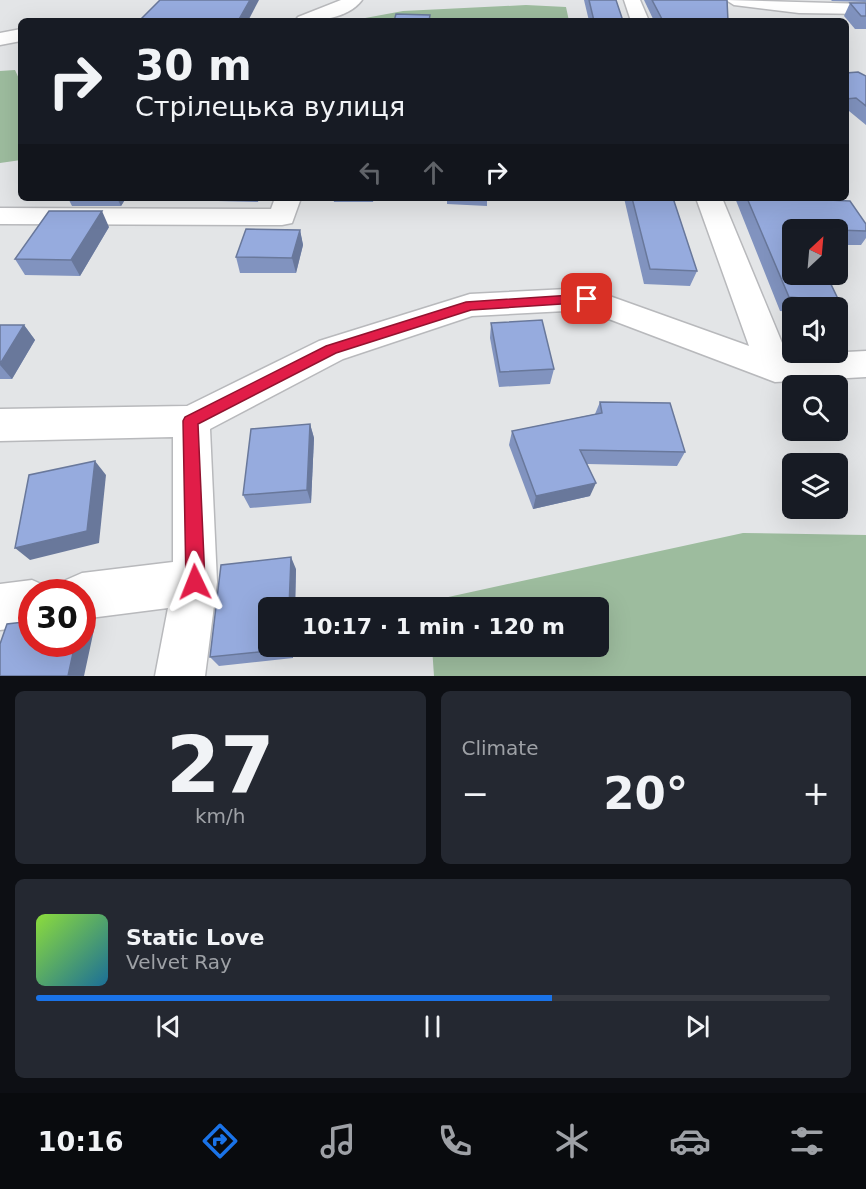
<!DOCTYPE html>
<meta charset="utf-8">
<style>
:root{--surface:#171b24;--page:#242831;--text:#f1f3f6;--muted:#9ea1a6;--line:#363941;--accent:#1a73e8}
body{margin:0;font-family:"DejaVu Sans",sans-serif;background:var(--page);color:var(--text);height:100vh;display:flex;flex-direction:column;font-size:22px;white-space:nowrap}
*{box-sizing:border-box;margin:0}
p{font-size:20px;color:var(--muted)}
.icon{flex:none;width:33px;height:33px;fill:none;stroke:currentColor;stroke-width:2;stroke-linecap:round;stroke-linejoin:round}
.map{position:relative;height:676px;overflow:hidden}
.details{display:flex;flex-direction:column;gap:15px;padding:15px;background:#0d0f14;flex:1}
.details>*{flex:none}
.guide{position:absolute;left:18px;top:18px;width:831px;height:183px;border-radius:9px;box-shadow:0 6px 24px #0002;background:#171b24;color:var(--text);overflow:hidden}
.needle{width:39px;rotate:26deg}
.tools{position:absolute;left:782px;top:219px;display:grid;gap:12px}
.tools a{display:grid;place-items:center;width:66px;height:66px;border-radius:9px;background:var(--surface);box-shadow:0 6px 24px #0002;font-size:30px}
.speed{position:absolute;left:18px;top:579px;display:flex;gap:12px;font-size:30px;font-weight:700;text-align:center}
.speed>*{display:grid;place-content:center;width:78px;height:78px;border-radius:50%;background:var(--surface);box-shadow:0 6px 24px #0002;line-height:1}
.speed .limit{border:9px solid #d22;background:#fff;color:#111}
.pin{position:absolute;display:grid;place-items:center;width:51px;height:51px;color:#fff;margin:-26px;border-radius:12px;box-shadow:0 3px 9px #0006}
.me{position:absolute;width:66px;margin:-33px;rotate:358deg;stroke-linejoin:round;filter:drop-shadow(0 0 4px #0008)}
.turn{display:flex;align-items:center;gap:21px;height:126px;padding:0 18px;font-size:27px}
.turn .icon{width:78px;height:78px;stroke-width:2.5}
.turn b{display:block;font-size:42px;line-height:51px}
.lanes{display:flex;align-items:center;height:57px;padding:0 18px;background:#0003;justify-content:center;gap:30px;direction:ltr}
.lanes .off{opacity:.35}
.big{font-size:45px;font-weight:600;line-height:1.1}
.details .card{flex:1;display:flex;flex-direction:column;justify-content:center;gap:9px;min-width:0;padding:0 21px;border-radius:9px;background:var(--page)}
.details .dial{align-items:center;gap:0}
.dial b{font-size:78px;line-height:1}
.song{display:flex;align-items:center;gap:18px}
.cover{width:72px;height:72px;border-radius:9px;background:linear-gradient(135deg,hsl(90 70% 55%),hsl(200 70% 35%))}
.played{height:6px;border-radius:3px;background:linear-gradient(90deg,var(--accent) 65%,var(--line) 65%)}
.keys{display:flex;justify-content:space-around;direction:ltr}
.heat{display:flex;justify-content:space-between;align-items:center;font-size:33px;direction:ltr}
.details .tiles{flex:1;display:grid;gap:15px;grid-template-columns:1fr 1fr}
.card:last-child{grid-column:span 2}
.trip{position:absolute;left:258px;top:597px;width:351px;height:60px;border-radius:9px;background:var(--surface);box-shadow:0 6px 24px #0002;font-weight:600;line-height:60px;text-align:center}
.tab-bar{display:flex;height:96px;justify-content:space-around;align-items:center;background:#090b0e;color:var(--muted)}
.tab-bar .icon{width:42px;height:42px}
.tab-bar .selected{color:var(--accent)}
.tab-bar b{font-size:27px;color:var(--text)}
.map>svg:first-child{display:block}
</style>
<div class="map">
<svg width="866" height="676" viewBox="0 0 866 676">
<rect width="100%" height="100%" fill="#e3e5e7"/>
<g fill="#9dbc9e">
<path d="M 526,5 L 566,7 L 569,21 L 349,21 L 403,11 Z"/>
<path d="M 15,70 L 21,83 L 21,160 L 0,163 L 0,71 Z"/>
<path d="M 743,533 L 866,535 L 866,676 L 434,676 L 432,647 L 598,646 L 598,608 L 431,608 L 430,601 Z"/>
</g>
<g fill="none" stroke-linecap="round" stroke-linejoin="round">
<g stroke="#b8b9bc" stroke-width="3">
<g id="street">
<path d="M 341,0 L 362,0 C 348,19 317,21 295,21 L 298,17 Z"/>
<path d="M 624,0 L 640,0 L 649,21 L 631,21 Z"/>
<path d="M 726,0 L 866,4 L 866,14 L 799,13 L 734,5 Z"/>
<path d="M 21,29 L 21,41 L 0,45 L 0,33 Z"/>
<path d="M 275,198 L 301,198 L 292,223 L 282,225 L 0,224 L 0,208 L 271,209 Z"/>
<path d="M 696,198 L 722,198 L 787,355 L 866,351 L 866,377 L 775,382 L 585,310 L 472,316 L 343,359 L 210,429 L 217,582 L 205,676 L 155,676 L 168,608 L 82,619 L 82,592 L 61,592 L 66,580 L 82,573 L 173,562 L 173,437 L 0,441 L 0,409 L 187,406 L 319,341 L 470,294 L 587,288 L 749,346 Z"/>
<path d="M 32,580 L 48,587 L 51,592 L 32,592 L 32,626 L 0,630 L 0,584 Z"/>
</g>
</g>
<use href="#street" fill="#fff" fill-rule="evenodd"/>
</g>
<g fill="#8193bf">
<path d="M 584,0 L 616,0 L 623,21 L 589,21 Z"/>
<path d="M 644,0 L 727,0 L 728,21 L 654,21 Z"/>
<path d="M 831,0 L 866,0 L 866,2 L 832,1 Z"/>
<path d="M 850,3 L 866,3 L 866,29 L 855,29 L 844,16 Z"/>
<path d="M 846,73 L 866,76 L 866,125 L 849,111 L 846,111 Z"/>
<path d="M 68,198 L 126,198 L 121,206 L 72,206 Z"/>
<path d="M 217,198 L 259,198 L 258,202 L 218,201 Z"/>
<path d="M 333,198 L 374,198 L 373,202 L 334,202 Z"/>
<path d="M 447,198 L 487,198 L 487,206 L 447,204 Z"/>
<path d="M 624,198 L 673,198 L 697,271 L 690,286 L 644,284 Z"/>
<path d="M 735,198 L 785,198 L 866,224 L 866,238 L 861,245 L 837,245 L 837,230 L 792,230 L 839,301 L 834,308 L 792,308 L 792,312 L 780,311 Z"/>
<path d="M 109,227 L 80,276 L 25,275 L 15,259 Z"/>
<path d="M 300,230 L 303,245 L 296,273 L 240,273 L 236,257 Z"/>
<path d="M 491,323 L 554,369 L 550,384 L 499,387 L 490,338 Z"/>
<path d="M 0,325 L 24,325 L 35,340 L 12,379 L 0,379 Z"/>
<path d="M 600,402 L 685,452 L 677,466 L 587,464 L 590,496 L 533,509 L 509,445 L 512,431 L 595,414 Z"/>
<path d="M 310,424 L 314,438 L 311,503 L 250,508 L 243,495 Z"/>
<path d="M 296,569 L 295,608 L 268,608 L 293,646 L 293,658 L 219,666 L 210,657 Z"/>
</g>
<g fill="#69789b">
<path d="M 250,0 L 259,0 L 248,21 L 238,21 Z"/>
<path d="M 117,198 L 126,198 L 121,206 Z"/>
<path d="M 102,211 L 109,227 L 80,276 L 71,260 Z"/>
<path d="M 300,230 L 303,245 L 296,273 L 292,258 Z"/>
<path d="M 24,325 L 35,340 L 12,379 L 0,365 Z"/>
<path d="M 310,424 L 314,438 L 311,503 L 307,490 Z"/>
<path d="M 95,461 L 106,475 L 99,543 L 30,560 L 15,548 Z"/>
<path d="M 596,483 L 590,496 L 533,509 L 536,496 Z"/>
<path d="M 291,557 L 296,569 L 295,608 L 289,608 Z"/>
<path d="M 82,615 L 95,625 L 84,676 L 68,676 L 75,644 L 82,644 Z"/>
<path d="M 287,646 L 293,646 L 293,658 L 287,649 Z"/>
</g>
<g fill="#96abde" stroke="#69789b" stroke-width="1.5">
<path d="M 160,0 L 250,0 L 238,21 L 139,21 Z"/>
<path d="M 589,0 L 616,0 L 623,21 L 594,21 Z"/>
<path d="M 652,0 L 727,0 L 728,21 L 663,21 Z"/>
<path d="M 850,3 L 866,3 L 866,16 L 861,16 Z"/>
<path d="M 396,14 L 430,15 L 429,21 L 394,21 Z"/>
<path d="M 858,72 L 866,76 L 866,106 L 856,98 L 846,99 L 846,73 Z"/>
<path d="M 632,198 L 673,198 L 697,271 L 650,269 Z"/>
<path d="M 747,198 L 785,198 L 850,201 L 866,224 L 866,231 L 837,230 L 792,230 L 792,274 L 826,274 L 839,301 L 789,297 Z"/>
<path d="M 49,211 L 102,211 L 71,260 L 15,259 Z"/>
<path d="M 246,229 L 300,230 L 292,258 L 236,257 Z"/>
<path d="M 542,320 L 554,369 L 500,372 L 491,323 Z"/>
<path d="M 0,325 L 24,325 L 0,364 Z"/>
<path d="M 600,402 L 670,403 L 685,452 L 580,450 L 596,483 L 536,496 L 512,431 L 602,413 Z"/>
<path d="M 310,424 L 307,490 L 243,495 L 251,429 Z"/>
<path d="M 95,461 L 87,531 L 15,548 L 29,475 Z"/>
<path d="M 291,557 L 289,608 L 268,608 L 268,646 L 287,646 L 287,649 L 210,657 L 221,565 Z"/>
<path d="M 32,621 L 32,644 L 75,644 L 68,676 L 0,676 L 0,644 L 7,624 Z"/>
</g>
<path fill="#e11d48" stroke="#92132f" stroke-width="1.5" d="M 587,294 L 594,299 L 592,302 L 471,310 L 336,353 L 198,424 L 205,582 L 202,588 L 195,591 L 189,588 L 186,582 L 183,421 L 185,417 L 326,346 L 466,302 Z"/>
</svg>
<div class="tools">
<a><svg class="needle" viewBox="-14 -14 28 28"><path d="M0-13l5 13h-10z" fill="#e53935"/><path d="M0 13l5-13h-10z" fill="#9ea1a6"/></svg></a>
<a><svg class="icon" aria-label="sound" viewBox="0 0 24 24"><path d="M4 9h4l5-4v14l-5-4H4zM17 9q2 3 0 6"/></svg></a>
<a><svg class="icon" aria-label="search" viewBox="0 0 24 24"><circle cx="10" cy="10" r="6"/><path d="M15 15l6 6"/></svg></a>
<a><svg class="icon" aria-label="layers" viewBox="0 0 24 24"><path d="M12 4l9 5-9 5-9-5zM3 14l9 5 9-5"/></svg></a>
</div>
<div class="speed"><div class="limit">30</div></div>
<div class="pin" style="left:587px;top:299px;background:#d93025"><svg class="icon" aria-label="arrive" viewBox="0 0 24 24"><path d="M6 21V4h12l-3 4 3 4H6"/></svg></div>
<svg class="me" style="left:195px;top:582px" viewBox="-20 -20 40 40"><path d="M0-17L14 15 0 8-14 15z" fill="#e11d48" stroke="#fff" stroke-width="4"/></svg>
<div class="trip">10:17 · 1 min · 120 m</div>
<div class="guide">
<div class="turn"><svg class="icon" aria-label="right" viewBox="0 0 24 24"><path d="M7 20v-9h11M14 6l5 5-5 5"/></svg><div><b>30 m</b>Стрілецька вулиця</div></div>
<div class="lanes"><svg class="icon off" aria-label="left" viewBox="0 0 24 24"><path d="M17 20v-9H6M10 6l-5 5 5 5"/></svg><svg class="icon off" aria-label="ahead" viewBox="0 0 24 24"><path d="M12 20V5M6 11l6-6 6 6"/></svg><svg class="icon" aria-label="right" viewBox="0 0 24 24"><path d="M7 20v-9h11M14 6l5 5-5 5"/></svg></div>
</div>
</div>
<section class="details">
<div class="tiles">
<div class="card dial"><b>27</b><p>km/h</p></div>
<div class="card"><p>Climate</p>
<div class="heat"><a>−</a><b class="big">20°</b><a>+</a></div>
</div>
<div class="card">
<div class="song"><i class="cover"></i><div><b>Static Love</b><p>Velvet Ray</p></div></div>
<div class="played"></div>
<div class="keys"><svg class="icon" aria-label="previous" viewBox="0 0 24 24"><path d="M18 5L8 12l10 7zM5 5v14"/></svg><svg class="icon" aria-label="pause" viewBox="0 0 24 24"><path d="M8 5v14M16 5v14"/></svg><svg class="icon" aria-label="next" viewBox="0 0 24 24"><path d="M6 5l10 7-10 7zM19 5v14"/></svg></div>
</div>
</div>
</section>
<nav class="tab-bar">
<b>10:16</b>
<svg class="icon selected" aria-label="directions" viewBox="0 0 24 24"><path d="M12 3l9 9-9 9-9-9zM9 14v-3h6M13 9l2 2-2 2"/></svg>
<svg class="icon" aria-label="music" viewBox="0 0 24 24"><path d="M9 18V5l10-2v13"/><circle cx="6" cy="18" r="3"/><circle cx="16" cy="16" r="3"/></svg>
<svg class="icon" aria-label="phone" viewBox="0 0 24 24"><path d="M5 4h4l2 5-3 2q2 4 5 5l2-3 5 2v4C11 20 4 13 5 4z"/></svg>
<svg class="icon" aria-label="climate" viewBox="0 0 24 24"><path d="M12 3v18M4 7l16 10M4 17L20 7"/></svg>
<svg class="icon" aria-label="car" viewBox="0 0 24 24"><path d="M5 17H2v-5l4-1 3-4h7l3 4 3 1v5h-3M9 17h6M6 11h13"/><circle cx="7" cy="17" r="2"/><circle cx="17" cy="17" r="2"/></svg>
<svg class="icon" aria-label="filters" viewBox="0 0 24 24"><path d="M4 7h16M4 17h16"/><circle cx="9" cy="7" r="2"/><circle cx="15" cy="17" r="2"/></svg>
</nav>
